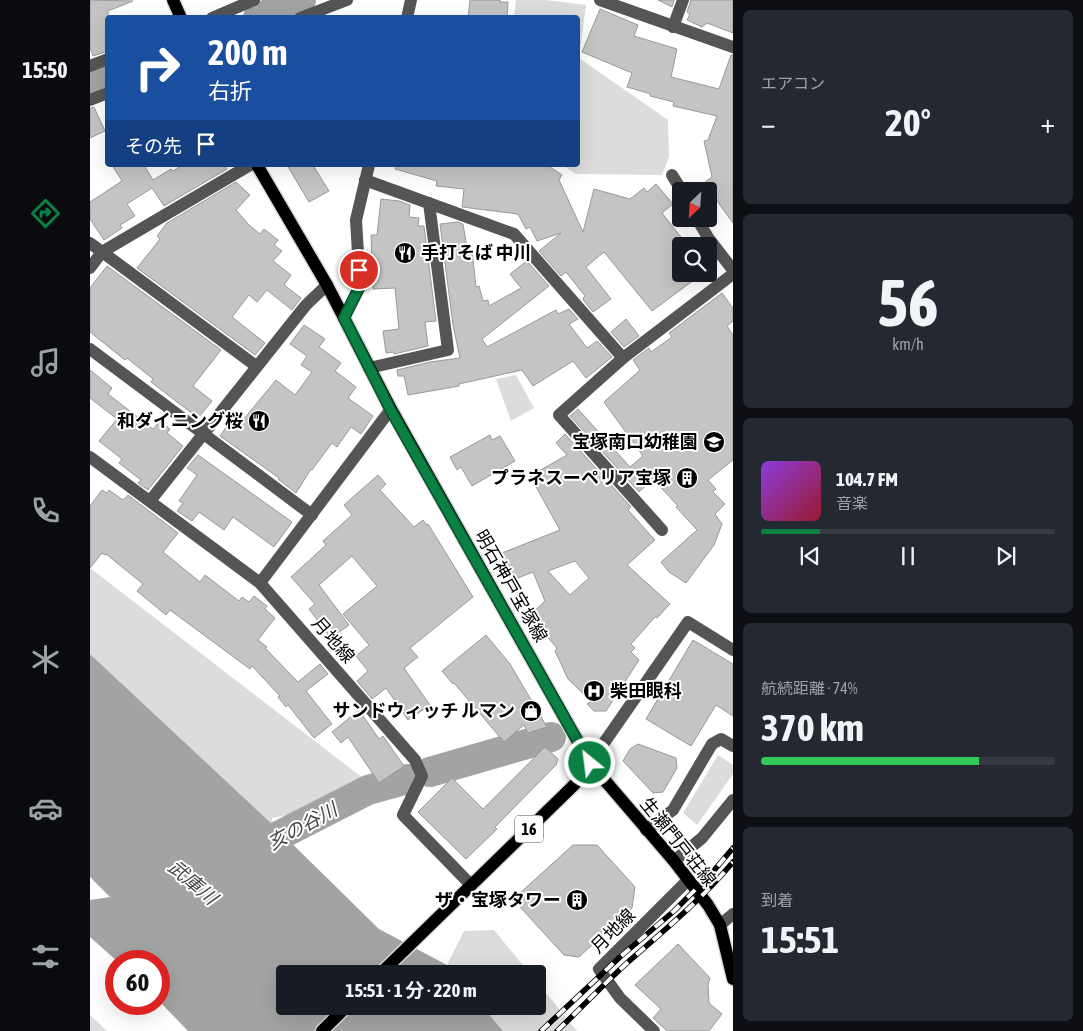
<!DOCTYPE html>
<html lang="ja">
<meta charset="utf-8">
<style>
:root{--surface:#171b24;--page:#242831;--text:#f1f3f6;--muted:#9ea1a6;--line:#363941;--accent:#0b8043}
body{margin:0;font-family:"Asap Condensed","Noto Sans JP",sans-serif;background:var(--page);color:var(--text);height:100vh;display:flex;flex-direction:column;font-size:19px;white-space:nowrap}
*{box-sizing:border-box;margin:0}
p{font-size:16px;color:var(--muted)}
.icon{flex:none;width:28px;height:28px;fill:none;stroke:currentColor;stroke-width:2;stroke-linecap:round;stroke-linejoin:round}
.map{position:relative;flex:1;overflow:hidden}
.sheet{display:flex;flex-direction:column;gap:10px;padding:10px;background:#0d0f14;width:350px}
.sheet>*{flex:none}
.hud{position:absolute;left:15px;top:15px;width:475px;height:152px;border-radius:5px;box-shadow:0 5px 20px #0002;background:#1a4fa0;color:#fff;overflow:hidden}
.needle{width:32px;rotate:205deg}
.tools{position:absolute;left:582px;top:182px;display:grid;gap:10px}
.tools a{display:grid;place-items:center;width:45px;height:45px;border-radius:5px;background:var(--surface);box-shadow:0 5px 20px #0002;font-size:25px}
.speed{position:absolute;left:15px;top:950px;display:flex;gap:10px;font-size:25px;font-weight:700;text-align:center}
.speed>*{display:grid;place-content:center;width:65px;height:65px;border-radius:50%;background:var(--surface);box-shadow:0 5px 20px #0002;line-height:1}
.speed .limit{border:8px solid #d22;background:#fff;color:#111}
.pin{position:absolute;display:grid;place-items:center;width:42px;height:42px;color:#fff;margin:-21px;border:2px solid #fff;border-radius:50%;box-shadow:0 1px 5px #0007}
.me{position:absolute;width:55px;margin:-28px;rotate:331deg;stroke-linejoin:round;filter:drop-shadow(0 0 4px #0008)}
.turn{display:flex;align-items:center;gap:18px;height:105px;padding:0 20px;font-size:22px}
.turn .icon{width:65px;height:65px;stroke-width:2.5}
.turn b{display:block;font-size:35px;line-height:42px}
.then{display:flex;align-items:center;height:48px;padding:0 20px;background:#0003;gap:10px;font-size:19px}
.big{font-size:38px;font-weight:700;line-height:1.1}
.sheet .widget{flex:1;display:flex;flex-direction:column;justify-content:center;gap:8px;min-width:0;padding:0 18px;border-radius:8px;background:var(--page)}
.sheet .dial{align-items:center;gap:0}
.dial b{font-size:65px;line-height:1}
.song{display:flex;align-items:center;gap:15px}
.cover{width:60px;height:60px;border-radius:8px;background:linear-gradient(135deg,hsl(270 70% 55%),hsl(350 70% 35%))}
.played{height:5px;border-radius:2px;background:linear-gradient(90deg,var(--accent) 20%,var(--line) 20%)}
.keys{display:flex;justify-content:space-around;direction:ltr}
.heat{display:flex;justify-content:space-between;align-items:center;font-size:28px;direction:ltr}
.charge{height:8px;border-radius:4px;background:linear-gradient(90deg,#34c759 74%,var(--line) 0)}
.trip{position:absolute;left:186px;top:965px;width:270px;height:50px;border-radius:5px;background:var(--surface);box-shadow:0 5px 20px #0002;font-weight:700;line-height:50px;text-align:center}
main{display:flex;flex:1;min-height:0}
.tabs{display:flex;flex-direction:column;width:90px;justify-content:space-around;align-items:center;background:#090b0e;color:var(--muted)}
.tabs .icon{width:35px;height:35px}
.tabs .active{color:var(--accent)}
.tabs b{font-size:22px;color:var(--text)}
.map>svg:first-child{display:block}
</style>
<main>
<nav class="tabs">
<b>15:50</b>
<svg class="icon active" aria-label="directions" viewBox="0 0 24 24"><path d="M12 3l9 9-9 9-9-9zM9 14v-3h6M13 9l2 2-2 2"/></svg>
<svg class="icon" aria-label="music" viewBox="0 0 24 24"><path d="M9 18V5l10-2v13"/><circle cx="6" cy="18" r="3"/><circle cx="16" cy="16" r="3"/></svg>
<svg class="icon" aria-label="phone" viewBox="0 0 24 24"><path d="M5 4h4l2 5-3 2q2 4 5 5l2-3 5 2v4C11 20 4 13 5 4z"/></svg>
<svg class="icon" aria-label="climate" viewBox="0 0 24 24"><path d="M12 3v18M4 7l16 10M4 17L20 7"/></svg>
<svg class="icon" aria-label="car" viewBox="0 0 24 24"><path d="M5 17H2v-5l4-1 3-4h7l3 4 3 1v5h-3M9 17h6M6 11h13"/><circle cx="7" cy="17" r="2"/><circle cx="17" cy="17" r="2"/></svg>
<svg class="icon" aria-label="filters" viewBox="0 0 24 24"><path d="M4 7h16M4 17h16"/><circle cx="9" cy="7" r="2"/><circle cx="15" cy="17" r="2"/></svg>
</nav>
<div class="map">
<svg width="643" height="1031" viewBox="0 0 643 1031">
<rect width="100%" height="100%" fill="#fff"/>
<g fill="#dcdcdc">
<path d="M 426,0 L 456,0 L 496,5 L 489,58 L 578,120 L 579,157 L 572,175 L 486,174 L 473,165 L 488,165 L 488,18 L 424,17 Z"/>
<path d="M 426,375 L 444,408 L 421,421 L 406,379 Z"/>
<path d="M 0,568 L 278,782 L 233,800 L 222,811 L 182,818 L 182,824 L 0,654 Z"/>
<path d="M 628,755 L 643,765 L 643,774 L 607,825 L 593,813 Z"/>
<path d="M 404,930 L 440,974 L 364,974 L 357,965 L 374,931 Z"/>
<path d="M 448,983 L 487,1031 L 413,1031 L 392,1006 L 448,1006 Z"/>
<path d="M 0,1015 L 17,1031 L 0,1031 Z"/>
</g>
<path fill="#a3a3a3" d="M 0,654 L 182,824 L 289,929 L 357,965 L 364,974 L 195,974 L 195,1006 L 392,1006 L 413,1031 L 98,1031 L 69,1001 L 69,961 L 27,961 L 0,937 L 0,900 L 20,897 L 0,877 Z"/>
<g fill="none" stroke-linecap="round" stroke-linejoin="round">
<g stroke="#a3a3a3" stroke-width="30">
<path d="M 168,18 L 211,0"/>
<path d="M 0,86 L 18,78"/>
<path d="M 340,772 L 461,737"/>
<path d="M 158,858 L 188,836 L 278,790 L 318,779"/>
</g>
</g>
<g fill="#c4c4c4" stroke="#999" fill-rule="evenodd">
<path d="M 0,0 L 43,1 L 18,11 L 18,51 L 3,56 L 0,48 Z"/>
<path d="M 380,0 L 410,0 L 410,2 L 418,2 L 417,18 L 378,18 Z"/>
<path d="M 568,0 L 584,0 L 582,7 Z"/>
<path d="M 601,0 L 643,0 L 643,33 L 617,23 L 612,27 L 597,20 L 600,14 L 597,12 Z"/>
<path d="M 510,9 L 548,25 L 544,36 L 587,49 L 581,77 L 629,89 L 641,55 L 643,55 L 643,223 L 614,183 L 622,177 L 614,141 L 618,140 L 627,116 L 583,106 L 584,102 L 560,96 L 561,94 L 537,87 L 542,73 L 492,52 Z"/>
<path d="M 4,107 L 15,131 L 0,138 L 0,108 Z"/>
<path d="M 22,165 L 54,165 L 63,180 L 81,169 L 83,171 L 93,165 L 134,165 L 137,169 L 74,206 L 62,188 L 37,204 L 45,216 L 30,225 L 32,228 L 14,240 L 0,219 L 0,202 L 32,181 Z"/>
<path d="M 197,165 L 223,165 L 239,191 L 219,202 Z"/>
<path d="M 306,165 L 457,165 L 472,175 L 469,180 L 493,232 L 504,189 L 540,199 L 554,188 L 557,192 L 566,184 L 583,204 L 572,213 L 598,246 L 591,246 L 591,274 L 612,274 L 562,311 L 514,252 L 496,267 L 521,299 L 503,312 L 494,301 L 493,298 L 495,296 L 476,272 L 471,276 L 449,251 L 471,233 L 447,241 L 440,227 L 436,229 L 428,214 L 372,207 L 374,189 L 346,186 L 347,181 L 305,169 Z"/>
<path d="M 146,182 L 160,195 L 146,210 L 159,225 L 170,234 L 174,229 L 188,240 L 184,245 L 192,251 L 183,261 L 201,275 L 194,285 L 211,298 L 202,310 L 177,290 L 167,302 L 159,295 L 142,317 L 175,343 L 165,355 L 47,268 L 70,239 L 67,236 L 77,223 Z"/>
<path d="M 291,199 L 309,201 L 320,205 L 319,217 L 329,218 L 328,226 L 334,226 L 346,321 L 335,322 L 338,346 L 304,354 L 304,352 L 296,353 L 293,331 L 309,329 L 305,288 L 283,289 L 281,235 L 287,235 Z"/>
<path d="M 368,222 L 373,224 L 378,253 L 382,251 L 386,287 L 389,286 L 393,301 L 398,300 L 399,306 L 431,288 L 420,274 L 437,261 L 459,286 L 392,339 L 397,347 L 466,310 L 468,314 L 479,309 L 488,319 L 479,324 L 497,348 L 507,341 L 522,357 L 496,378 L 483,361 L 443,386 L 432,370 L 369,384 L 369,386 L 318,395 L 314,376 L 308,376 L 307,370 L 340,362 L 370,358 L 363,325 L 350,224 Z"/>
<path d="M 17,266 L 131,350 L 103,386 L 122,401 L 108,418 L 61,382 L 63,379 L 37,358 L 35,360 L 0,332 L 0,288 Z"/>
<path d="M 632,293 L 643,308 L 643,321 L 637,326 L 643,335 L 643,460 L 618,480 L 626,489 L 623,492 L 635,504 L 625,514 L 632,524 L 624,545 L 596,583 L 579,572 L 571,562 L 607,530 L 586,507 L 588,506 L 563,479 L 549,492 L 480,416 L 488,409 L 540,467 L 553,456 L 514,402 L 550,370 L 543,360 L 559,348 L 561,352 L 582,337 L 579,333 Z"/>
<path d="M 536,319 L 549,336 L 534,347 L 521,332 Z"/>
<path d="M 214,325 L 235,339 L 229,347 L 251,363 L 245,371 L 266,387 L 258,398 L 283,416 L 271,434 L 261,427 L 247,447 L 242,443 L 222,470 L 221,469 L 206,493 L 188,479 L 189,478 L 130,436 L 141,420 L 146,424 L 150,418 L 153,420 L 186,380 L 205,395 L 222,372 L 211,365 L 217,356 L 200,344 Z"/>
<path d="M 0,370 L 22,388 L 18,394 L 63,429 L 70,421 L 80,429 L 77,433 L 93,446 L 58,490 L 48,483 L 51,480 L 29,463 L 32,459 L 9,441 L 27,419 L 0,398 Z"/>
<path d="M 475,434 L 541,507 L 538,510 L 565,540 L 537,565 L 580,604 L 567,618 L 565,617 L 541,644 L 545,648 L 541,652 L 549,660 L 516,711 L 504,711 L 497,704 L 501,701 L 478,679 L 465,651 L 467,648 L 452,631 L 456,627 L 443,612 L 455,601 L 443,572 L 423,580 L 412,553 L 470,530 L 440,476 L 477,455 L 466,443 ZM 485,561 L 499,578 L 480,595 L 458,571 Z"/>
<path d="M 400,435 L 402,440 L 410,436 L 425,461 L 382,486 L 371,467 L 367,470 L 360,457 Z"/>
<path d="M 108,455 L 202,522 L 184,547 L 143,517 L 134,530 L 109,512 L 102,521 L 87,511 L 93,503 L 89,501 L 107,475 L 97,468 Z"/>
<path d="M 288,475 L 296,484 L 290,490 L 324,527 L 333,520 L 337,525 L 338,524 L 383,597 L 320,648 L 328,657 L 314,668 L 340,705 L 318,720 L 296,688 L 282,699 L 267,681 L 278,671 L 266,656 L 279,645 L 253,614 L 287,586 L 262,556 L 229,585 L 259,625 L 241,638 L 219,609 L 225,604 L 201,577 L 236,545 L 233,541 L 262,515 L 254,505 Z"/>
<path d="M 12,490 L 17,493 L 19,490 L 33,500 L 38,495 L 88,533 L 73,552 L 110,582 L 115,575 L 149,601 L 152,597 L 159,602 L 164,596 L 177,606 L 175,609 L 185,618 L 168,640 L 177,647 L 175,648 L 208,682 L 230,664 L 238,674 L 216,691 L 242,724 L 224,738 L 198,705 L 196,707 L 188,697 L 190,696 L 189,695 L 162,666 L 160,669 L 80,610 L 76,615 L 47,591 L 53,584 L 16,554 L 15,555 L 12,553 L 0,568 L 0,506 Z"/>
<path d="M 396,635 L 420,664 L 457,727 L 438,733 L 434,725 L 414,742 L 364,683 L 363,684 L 352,671 Z"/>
<path d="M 603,640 L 643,664 L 643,716 L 626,705 L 601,746 L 556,719 Z"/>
<path d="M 269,710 L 289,739 L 293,736 L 314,766 L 289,783 L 258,737 L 251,743 L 242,732 Z"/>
<path d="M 548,744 L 586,758 L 587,768 L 573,792 L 563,793 L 533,761 L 540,749 Z"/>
<path d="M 455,747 L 468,759 L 466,765 L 405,827 L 407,829 L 376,859 L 328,812 L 362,778 L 393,809 Z"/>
<path d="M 483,845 L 507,845 L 545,887 L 542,908 L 489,957 L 474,955 L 430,907 L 430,893 Z"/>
<path d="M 588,944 L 620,978 L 618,984 L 619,1003 L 632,1014 L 619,1031 L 577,1031 L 563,1018 L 571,1009 L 545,985 Z"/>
</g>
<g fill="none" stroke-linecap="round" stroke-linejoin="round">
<g stroke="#dbdbdb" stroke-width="15">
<g id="major">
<path d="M 83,0 L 91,18"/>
<path d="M 167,165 L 237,285 L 301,409 L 500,763 L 584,861 L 618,905 L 630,925 L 643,979"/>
<path d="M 290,974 L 484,785 L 500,763"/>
<path d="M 232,1031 L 257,1006"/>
</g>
</g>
<g stroke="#555" stroke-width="12">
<path d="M 510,0 L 643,47"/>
<path d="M 122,18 L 164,0"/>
<path d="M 210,18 L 257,0"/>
<path d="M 317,18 L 321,0"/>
<path d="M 583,27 L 593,0"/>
<path d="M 0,66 L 18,59"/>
<path d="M 0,100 L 18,93"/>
<path d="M 582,175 L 592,191"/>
<path d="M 275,180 L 424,234 L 533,358"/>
<path d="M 607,219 L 619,239 L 643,270"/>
<path d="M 0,243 L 166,366"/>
<path d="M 0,268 L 12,252 L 160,165"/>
<path d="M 254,318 L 270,286 L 266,220 L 279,165"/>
<path d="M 0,349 L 222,515"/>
<path d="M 279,368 L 358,350 L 339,203"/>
<path d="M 0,457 L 170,583 L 325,760 L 332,776 L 313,815 L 381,885"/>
<path d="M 60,501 L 216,305 L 237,285"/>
<path d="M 572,530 L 469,415 L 533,358 L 643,274"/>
<path d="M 170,583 L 301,409"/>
<path d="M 500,763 L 598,622 L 643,650"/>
<path d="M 556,830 L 583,810 L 622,744 L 631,739 L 643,746"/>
<path d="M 584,861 L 612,838 L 643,800"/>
<path d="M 630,925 L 643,914"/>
<path d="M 564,1031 L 530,998 L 509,969 L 598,880"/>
</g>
<use href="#major" stroke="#000" stroke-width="12"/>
<g stroke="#000" stroke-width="5.5">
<g id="rail">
<path d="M 451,1031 L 530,957 L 584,911 L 621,874 L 643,848"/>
<path d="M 467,1031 C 491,1008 514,984 538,962 C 575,930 612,899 643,862"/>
</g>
</g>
<use href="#rail" stroke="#fff" stroke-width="4" stroke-dasharray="11" stroke-linecap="butt"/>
</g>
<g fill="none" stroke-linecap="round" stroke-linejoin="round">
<g stroke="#07532c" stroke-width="12">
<path id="route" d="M 269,270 L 270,286 L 254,318 L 300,409 L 500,763"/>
</g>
<use href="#route" stroke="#0b8043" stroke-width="9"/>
</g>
<defs>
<g id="restaurant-disc" transform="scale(1.125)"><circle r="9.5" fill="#000" stroke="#fff"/><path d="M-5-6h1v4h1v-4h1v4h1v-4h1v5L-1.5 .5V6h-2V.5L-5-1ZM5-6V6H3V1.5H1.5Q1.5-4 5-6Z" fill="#fff"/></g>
<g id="school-disc" transform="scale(1.125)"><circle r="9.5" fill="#000" stroke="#fff"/><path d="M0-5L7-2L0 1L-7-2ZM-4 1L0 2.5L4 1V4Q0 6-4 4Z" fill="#fff"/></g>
<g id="building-disc" transform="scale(1.125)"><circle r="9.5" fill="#000" stroke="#fff"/><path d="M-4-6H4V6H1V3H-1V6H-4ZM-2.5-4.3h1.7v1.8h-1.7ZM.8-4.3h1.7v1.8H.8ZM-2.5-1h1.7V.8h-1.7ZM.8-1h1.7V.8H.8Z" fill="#fff"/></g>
<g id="hospital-disc" transform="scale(1.125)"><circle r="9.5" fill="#000" stroke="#fff"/><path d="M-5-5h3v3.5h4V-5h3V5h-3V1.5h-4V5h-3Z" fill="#fff"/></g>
<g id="shop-disc" transform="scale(1.125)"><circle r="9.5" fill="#000" stroke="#fff"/><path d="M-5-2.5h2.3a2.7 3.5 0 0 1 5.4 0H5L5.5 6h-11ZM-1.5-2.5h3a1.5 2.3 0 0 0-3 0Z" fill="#fff"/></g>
</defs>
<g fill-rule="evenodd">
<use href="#restaurant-disc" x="315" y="253"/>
<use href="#restaurant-disc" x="169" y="421"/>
<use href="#school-disc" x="624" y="442"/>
<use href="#building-disc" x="597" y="478"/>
<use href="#hospital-disc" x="504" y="691"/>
<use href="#shop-disc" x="441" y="711"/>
<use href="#building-disc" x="487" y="900"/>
</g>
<g text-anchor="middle" stroke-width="4" stroke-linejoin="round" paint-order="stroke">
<rect fill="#fff" stroke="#4c4c4c" stroke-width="1" x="425" y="815.5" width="28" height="27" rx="4"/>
<g font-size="16" font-weight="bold" fill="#000">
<text x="439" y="835">16</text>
</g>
<g font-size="18" font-weight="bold" fill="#000" stroke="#fff" text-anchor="end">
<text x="331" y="259" text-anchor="start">手打そば 中川</text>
<text x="153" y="427">和ダイニング桜</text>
<text x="608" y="448">宝塚南口幼稚園</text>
<text x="581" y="484">プラネスーペリア宝塚</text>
<text x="520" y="697" text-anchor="start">柴田眼科</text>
<text x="425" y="717">サンドウィッチ ルマン</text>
<text x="471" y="906">ザ・宝塚タワー</text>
</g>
<g font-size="18" fill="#000" stroke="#fff">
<text transform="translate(421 586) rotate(60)" y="6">明石神戸宝塚線</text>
<text transform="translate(243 640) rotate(49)" y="6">月地線</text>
<text transform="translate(588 842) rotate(51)" y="6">生瀬門戸荘線</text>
<text transform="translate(523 931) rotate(-45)" y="6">月地線</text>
</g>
<g font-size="19" font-style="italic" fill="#444" stroke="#fff">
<text transform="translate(212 826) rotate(-29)" y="7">亥の谷川</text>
<text transform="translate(103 882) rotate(40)" y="7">武庫川</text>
</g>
</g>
</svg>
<div class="tools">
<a><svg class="needle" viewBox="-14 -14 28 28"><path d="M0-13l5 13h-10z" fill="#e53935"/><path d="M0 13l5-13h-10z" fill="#9ea1a6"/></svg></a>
<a><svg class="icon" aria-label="search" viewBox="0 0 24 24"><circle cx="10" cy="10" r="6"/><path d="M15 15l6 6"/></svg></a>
</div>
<div class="speed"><div class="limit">60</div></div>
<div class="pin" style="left:269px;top:270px;background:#d93025"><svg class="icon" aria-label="arrive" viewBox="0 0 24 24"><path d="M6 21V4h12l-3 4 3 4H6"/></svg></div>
<svg class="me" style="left:500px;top:763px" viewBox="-20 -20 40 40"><circle r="17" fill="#0b8043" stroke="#fff" stroke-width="3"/><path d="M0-11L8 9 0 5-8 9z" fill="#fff"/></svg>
<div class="trip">15:51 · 1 分 · 220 m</div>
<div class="hud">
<div class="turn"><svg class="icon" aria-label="right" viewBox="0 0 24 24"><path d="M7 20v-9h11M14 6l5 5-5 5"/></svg><div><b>200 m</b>右折</div></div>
<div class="then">その先<svg class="icon" aria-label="arrive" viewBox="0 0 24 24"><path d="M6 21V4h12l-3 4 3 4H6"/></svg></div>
</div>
</div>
<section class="sheet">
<div class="widget"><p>エアコン</p>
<div class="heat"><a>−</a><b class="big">20°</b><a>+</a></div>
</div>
<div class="widget dial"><b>56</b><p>km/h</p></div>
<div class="widget">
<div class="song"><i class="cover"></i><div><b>104.7 FM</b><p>音楽</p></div></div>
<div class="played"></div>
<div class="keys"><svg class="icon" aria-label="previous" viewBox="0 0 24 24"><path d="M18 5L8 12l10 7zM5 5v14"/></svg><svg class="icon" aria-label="pause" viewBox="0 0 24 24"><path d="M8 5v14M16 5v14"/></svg><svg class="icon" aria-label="next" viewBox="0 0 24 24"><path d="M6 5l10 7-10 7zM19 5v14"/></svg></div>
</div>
<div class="widget"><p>航続距離 · 74%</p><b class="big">370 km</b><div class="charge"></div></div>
<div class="widget"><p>到着</p><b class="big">15:51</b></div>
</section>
</main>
